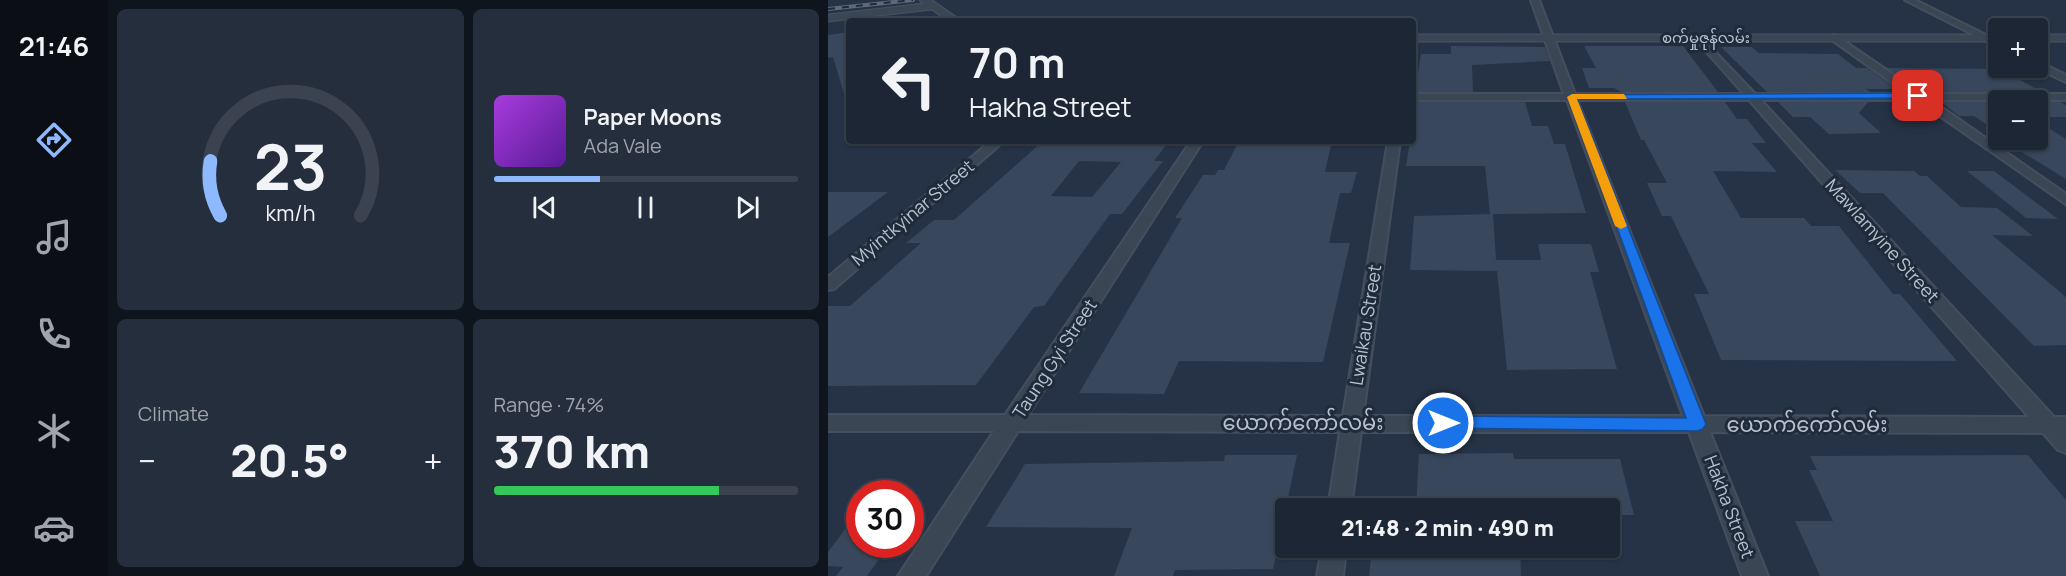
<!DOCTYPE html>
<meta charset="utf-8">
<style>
:root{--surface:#1c2634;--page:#252e3c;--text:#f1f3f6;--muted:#a0a5ac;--line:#3a434f;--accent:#8eb9fe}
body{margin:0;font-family:Manrope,"Noto Sans Myanmar",sans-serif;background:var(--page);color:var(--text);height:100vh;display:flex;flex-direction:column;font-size:22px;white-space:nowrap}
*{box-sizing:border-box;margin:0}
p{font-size:20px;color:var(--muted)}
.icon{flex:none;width:33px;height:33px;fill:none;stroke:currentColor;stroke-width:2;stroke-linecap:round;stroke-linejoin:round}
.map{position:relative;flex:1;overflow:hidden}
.details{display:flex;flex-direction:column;gap:9px;padding:9px;background:#0f151d;width:720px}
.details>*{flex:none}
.hud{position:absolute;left:18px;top:18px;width:570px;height:126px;border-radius:6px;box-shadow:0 2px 4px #0004,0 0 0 2px var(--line);background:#1c2634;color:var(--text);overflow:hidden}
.controls{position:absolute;left:1160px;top:18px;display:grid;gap:12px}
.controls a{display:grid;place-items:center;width:60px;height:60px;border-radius:6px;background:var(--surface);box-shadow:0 2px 4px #0004,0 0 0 2px var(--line);font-size:30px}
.speed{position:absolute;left:18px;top:480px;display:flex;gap:12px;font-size:30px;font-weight:700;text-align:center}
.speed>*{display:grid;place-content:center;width:78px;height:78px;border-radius:50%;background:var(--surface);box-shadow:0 2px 4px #0004,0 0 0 2px var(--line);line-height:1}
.speed .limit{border:9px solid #d22;background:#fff;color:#111}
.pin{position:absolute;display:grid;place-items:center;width:51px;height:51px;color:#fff;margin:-26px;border-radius:12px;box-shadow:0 3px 9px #0006}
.me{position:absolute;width:66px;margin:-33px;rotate:90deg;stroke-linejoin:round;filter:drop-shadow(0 0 4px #0008)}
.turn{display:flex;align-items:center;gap:21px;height:126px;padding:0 24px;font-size:27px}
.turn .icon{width:78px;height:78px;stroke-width:2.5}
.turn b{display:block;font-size:42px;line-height:51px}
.big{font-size:45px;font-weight:800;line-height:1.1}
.details .tile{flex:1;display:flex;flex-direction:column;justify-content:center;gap:9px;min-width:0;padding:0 21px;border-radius:9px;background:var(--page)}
.details .dial{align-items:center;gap:0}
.dial svg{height:156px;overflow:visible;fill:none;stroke:var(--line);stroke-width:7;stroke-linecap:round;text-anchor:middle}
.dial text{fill:var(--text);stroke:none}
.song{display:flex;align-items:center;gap:18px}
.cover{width:72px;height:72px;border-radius:9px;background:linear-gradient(135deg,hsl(280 70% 55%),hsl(270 70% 35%))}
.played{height:6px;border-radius:3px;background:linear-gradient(90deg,var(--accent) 35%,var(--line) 35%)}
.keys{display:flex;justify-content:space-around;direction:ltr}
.heat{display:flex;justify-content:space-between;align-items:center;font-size:33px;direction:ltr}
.charge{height:9px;border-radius:4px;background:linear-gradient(90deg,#34c759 74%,var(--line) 0)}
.details .tiles{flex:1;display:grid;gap:9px;grid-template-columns:repeat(2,1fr)}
.trip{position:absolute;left:447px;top:498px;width:345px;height:60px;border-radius:6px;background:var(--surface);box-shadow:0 2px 4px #0004,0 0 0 2px var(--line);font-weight:800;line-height:60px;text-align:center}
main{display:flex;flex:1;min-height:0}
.dock{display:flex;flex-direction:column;width:108px;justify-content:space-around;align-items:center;background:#0b0f15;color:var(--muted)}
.dock .icon{width:42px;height:42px}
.dock .selected{color:var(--accent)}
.dock b{font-size:27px;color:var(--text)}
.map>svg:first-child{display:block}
</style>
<main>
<nav class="dock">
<b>21:46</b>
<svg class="icon selected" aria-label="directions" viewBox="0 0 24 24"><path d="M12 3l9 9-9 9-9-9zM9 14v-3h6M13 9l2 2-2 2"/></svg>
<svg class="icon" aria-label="music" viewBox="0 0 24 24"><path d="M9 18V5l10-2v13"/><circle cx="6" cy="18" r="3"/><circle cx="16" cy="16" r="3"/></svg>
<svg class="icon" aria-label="phone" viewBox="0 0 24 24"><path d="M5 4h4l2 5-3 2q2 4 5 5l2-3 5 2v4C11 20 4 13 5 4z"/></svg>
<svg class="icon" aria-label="climate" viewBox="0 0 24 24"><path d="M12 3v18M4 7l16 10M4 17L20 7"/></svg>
<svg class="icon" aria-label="car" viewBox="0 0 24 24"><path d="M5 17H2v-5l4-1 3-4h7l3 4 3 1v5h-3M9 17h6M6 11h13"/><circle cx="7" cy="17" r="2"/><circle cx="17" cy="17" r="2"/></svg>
</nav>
<section class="details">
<div class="tiles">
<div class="tile dial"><svg viewBox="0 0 100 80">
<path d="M14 69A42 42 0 1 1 86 69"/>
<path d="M14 69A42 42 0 0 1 9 41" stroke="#8eb9fe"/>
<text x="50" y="56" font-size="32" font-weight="700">23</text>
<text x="50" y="72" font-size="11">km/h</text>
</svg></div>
<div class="tile">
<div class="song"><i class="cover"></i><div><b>Paper Moons</b><p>Ada Vale</p></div></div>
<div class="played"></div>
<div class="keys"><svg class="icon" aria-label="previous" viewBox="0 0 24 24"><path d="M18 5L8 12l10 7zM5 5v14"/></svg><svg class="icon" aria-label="pause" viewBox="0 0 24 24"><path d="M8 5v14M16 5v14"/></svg><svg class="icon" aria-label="next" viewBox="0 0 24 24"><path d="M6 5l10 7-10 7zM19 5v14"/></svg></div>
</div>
<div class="tile"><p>Climate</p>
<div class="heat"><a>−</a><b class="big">20.5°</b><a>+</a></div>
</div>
<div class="tile"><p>Range · 74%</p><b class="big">370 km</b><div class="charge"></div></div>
</div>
</section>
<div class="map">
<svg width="1238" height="576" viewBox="0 0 1238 576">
<rect width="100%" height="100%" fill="#263346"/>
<g fill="#38475c" fill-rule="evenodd">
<path d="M 21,32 L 21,97 L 17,97 L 5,57 L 0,58 L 0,35 Z"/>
<path d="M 623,46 L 717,47 L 722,61 L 644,65 L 645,92 L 590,92 L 588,85 L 593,54 L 623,54 Z"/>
<path d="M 756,46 L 855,46 L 890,92 L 793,92 L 786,88 L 761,88 L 754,68 L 768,68 Z"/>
<path d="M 893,47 L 924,47 L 931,53 L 1010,54 L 1028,68 L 1039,68 L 1069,89 L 1038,89 L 1042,92 L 939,92 Z"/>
<path d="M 1059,68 L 1172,69 L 1214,92 L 1098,92 Z"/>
<path d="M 590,102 L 697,102 L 704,126 L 720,126 L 726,144 L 737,144 L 758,213 L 662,214 L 657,166 L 578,166 L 581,147 L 585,141 L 590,116 Z"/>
<path d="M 797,102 L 897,102 L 909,119 L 919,119 L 938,143 L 924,143 L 949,172 L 885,171 L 913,218 L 976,218 L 983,226 L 1011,226 L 1065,294 L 1072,294 L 1129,361 L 893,360 L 866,294 L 881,294 L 843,216 L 834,216 L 819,183 L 839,183 L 816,140 L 813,140 Z"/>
<path d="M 950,102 L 1040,102 L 1031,113 L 1053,133 L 1001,134 L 982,117 L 965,117 Z"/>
<path d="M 1113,102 L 1170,102 L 1170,132 L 1146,116 L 1131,116 Z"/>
<path d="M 1209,102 L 1233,102 L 1238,105 L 1238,117 L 1210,117 Z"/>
<path d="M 1209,121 L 1238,139 L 1238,179 L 1192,151 L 1197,151 L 1181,140 L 1209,140 Z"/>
<path d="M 215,141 L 341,141 L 326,161 L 335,161 L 294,214 L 282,214 L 216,306 L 206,307 L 148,385 L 0,386 L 0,306 L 22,306 L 93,243 L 78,243 L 106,220 L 126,220 ZM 251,161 L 293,162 L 264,197 L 223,196 Z"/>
<path d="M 411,141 L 504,141 L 497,172 L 529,172 L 523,193 L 512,193 L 501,243 L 522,243 L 495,362 L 351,361 L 336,394 L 251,393 L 354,218 L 347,218 L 375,175 L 387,175 L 390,170 L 396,170 Z"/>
<path d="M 1007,170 L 1086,171 L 1092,176 L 1099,176 L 1133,207 L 1169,208 L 1205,236 L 1164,235 L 1238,297 L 1238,345 L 1206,346 L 1055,193 L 1032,193 Z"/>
<path d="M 1139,171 L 1166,171 L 1230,219 L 1198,218 Z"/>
<path d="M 0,192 L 60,192 L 0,237 Z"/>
<path d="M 665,214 L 668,260 L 713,260 L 710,244 L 763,244 L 771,272 L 762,272 L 789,369 L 679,370 L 669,271 L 582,270 L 586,216 Z"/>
<path d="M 685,453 L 686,459 L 792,459 L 806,515 L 782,515 L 782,508 L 588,508 L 591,454 Z"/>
<path d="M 397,455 L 469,455 L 445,569 L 347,570 L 345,576 L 286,576 L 304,528 L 158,527 L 197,464 L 396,461 Z"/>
<path d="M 1200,455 L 1238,500 L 1238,576 L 992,576 L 967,521 L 1005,521 L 981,470 L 989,470 L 982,456 Z"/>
<path d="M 18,528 L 32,528 L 32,544 L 62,544 L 39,576 L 8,576 L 15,567 L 0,566 L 0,552 Z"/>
<path d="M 544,548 L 692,548 L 693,576 L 541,576 Z"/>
</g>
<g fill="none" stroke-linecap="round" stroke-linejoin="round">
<g stroke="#444e5e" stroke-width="4">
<g id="minor">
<path d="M 703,0 L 711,0 L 747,94 L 916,94 L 868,40 L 868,36 L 871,35 L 927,94 L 1080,94 L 1004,40 L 1004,36 L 1007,35 L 1094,94 L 1238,94 L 1238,100 L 1103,100 L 1238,194 L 1238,204 L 1089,100 L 933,100 L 1226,417 L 1238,417 L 1238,453 L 1230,450 L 1215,433 L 882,432 L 940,576 L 914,576 L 861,432 L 533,432 L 523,508 L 500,508 L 512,432 L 190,431 L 98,576 L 70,576 L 166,431 L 0,431 L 0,415 L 177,415 L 363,141 L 375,141 L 200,415 L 515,416 L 560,141 L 572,141 L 535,416 L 855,416 L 739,100 L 585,100 L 585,94 L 736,94 ZM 749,100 L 921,100 L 1201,417 L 876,416 Z"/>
<path d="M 1077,0 L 1087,0 L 1170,41 L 1170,47 Z"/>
<path d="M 1209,61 L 1238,75 L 1238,82 L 1208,68 Z"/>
<path d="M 163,141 L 176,141 L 6,289 L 0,290 L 0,277 Z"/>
<path d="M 494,548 L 518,548 L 515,576 L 489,576 Z"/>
</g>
</g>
<g stroke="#444e5e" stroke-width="3">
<g id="tertiary">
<path d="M 92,0 L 103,0 L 133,21 L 121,21 L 104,9 L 0,21 L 0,15 L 96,4 Z"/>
<rect x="585" y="35" width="585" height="6"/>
<rect x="1209" y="35" width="29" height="6"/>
</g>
</g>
<use href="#minor" fill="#3b4655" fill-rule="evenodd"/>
<use href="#tertiary" fill="#3b4655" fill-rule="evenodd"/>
<g stroke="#5d6a7c" stroke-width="4">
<path id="rail" d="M 0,9 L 85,0"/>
</g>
<use href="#rail" stroke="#1f2a3b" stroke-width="2" stroke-dasharray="7" stroke-linecap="butt"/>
</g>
<path fill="#1a73e8" stroke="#114b97" stroke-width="1.5" d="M 1090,93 L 1093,98 L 749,99 L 878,424 L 875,429 L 869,431 L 609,428 L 607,423 L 609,418 L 615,416 L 858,418 L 741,95 Z"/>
<path fill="#f59e0b" d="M 796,94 L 799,99 L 749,99 L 799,226 L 793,229 L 787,226 L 739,97 L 744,94 Z"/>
<g text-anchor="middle" stroke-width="6" stroke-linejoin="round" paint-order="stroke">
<g font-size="15" fill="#b9c1ce" stroke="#1f2a3b">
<text x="878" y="43">စက်မှုဇုန်လမ်း</text>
</g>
<g font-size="18" fill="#b9c1ce" stroke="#1f2a3b">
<text transform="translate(85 213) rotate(-40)" y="6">Myintkyinar Street</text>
<text transform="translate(1054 241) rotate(48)" y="6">Mawlamyine Street</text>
<text transform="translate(538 325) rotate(-81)" y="6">Lwaikau Street</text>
<text transform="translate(227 359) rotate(-57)" y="6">Taung Gyi Street</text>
<text transform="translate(901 507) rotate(69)" y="6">Hakha Street</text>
</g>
<g font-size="21" fill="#b9c1ce" stroke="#1f2a3b">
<text x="475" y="430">ယောက်ကော်လမ်း</text>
<text x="979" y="432">ယောက်ကော်လမ်း</text>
</g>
</g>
</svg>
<div class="controls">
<a>+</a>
<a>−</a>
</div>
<div class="speed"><div class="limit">30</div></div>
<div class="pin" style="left:1090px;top:96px;background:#d93025"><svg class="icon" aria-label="arrive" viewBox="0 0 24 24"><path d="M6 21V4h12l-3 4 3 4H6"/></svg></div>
<svg class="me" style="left:615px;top:423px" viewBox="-20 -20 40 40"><circle r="17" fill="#1a73e8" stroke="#fff" stroke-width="3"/><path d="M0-11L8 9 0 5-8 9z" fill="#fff"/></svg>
<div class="trip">21:48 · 2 min · 490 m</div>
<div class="hud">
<div class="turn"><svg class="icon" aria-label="left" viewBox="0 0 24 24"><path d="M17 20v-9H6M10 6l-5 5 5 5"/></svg><div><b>70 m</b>Hakha Street</div></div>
</div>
</div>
</main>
